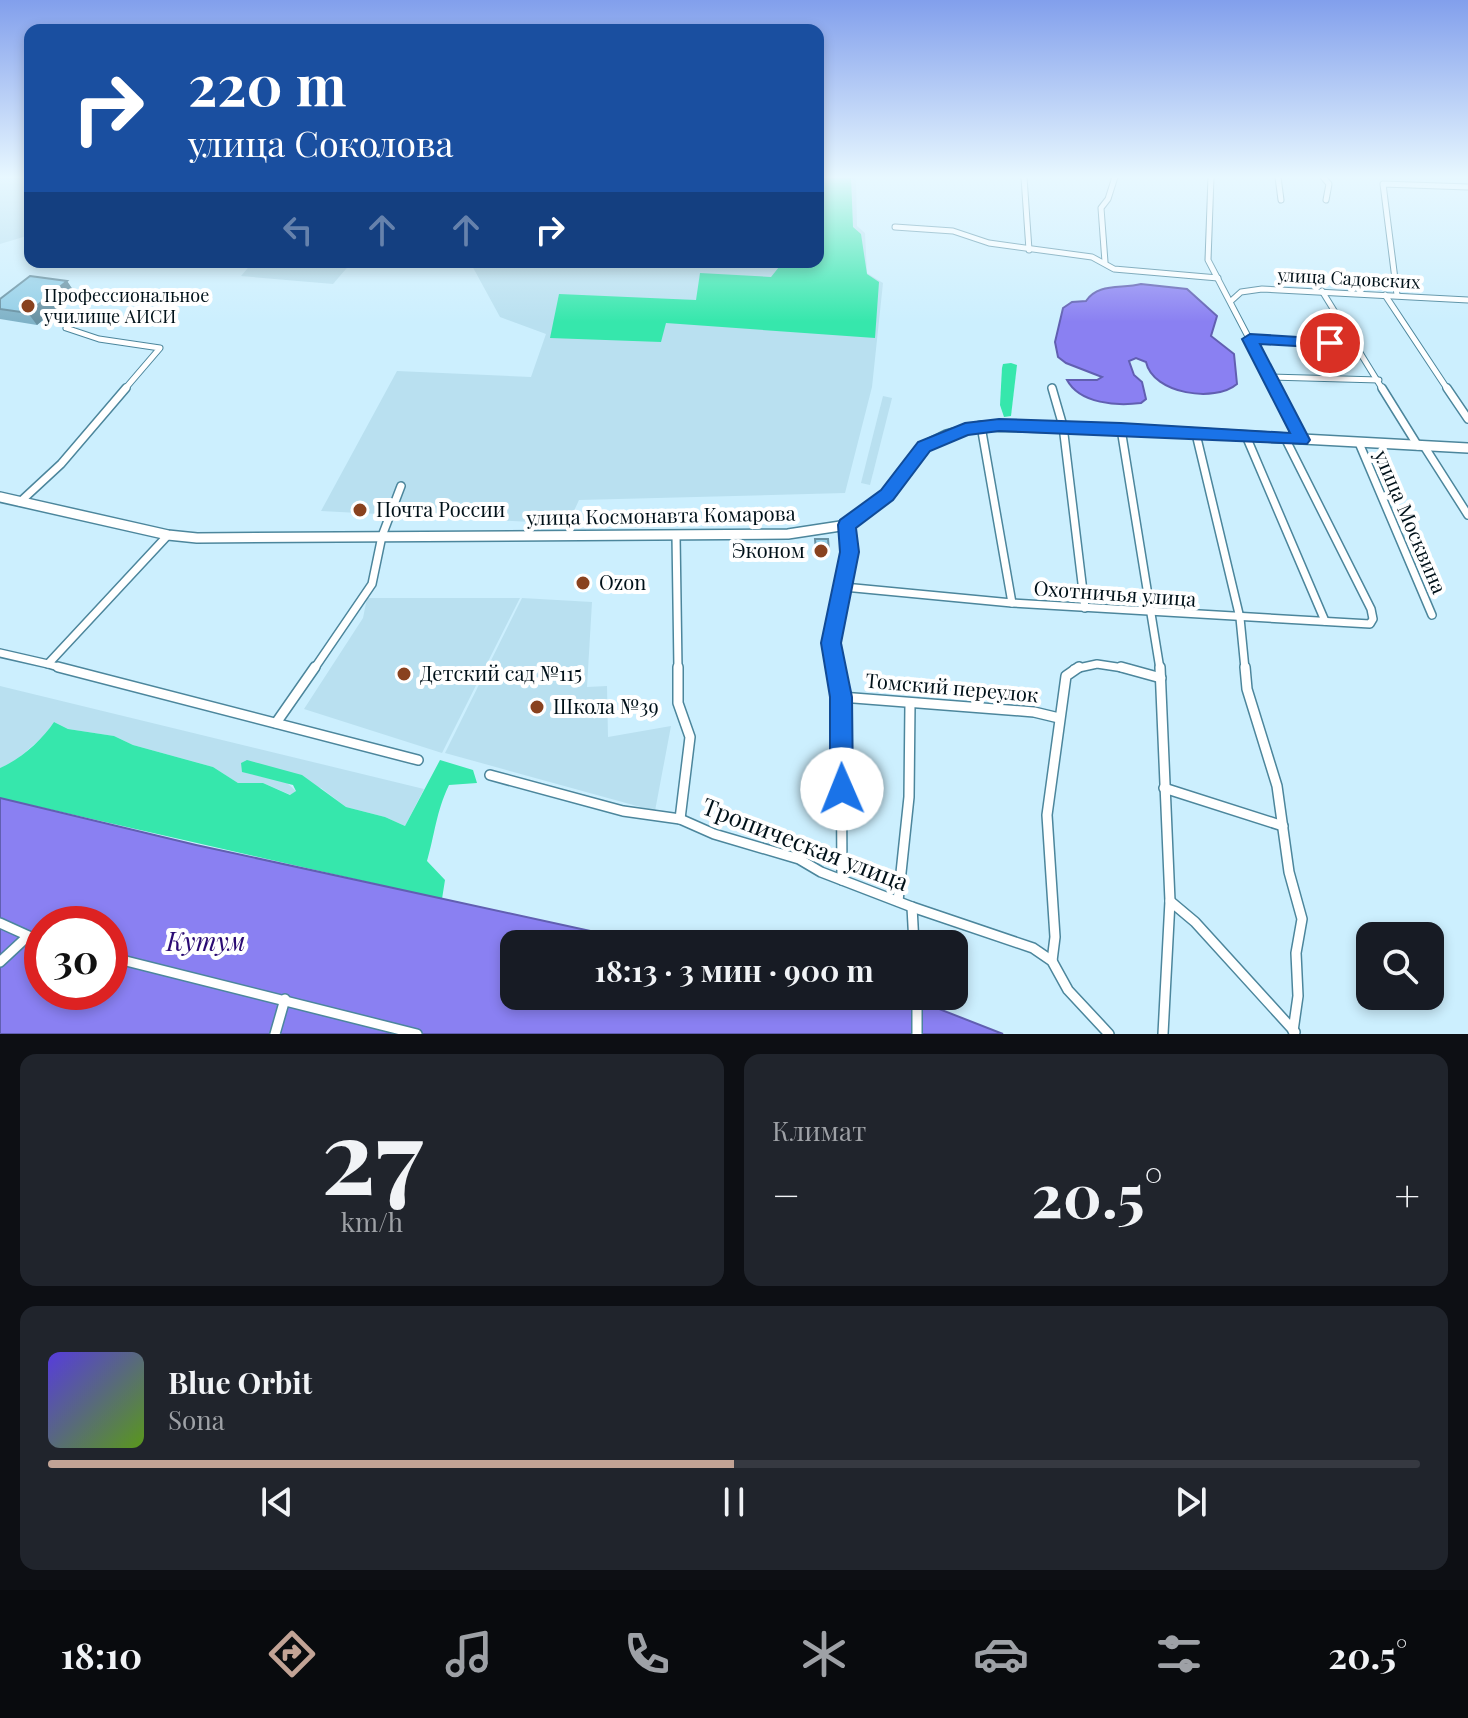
<!DOCTYPE html>
<html lang="ru">
<meta charset="utf-8">
<style>
:root{--surface:#171b24;--page:#20242c;--text:#f1f3f6;--muted:#9ea1a6;--line:#363941;--accent:#c2a395}
body{margin:0;font-family:"Playfair Display",serif;background:var(--page);color:var(--text);height:100vh;display:flex;flex-direction:column;font-size:30px;white-space:nowrap}
*{box-sizing:border-box;margin:0}
p{font-size:26px;color:var(--muted)}
.icon{flex:none;width:44px;height:44px;fill:none;stroke:currentColor;stroke-width:2;stroke-linecap:round;stroke-linejoin:round}
.map{position:relative;height:1034px;overflow:hidden}
.details{display:flex;flex-direction:column;gap:20px;padding:20px;background:#0d0f14;flex:1}
.details>*{flex:none}
.banner{position:absolute;left:24px;top:24px;width:800px;height:244px;border-radius:16px;box-shadow:0 4px 12px #0003;background:#1a4fa0;color:#fff;overflow:hidden}
.tools{position:absolute;left:1356px;top:922px;display:grid;gap:16px}
.tools a{display:grid;place-items:center;width:88px;height:88px;border-radius:16px;background:var(--surface);box-shadow:0 4px 12px #0003;font-size:40px}
.speed{position:absolute;left:24px;top:906px;display:flex;gap:16px;font-size:40px;font-weight:700;text-align:center}
.speed>*{display:grid;place-content:center;width:104px;height:104px;border-radius:50%;background:var(--surface);box-shadow:0 4px 12px #0003;line-height:1}
.speed .limit{border:12px solid #d22;background:#fff;color:#111}
.pin{position:absolute;display:grid;place-items:center;width:68px;height:68px;color:#fff;margin:-34px;border:4px solid #fff;border-radius:50%;box-shadow:0 2px 8px #0007}
.me{position:absolute;width:88px;margin:-44px;rotate:359deg;stroke-linejoin:round;filter:drop-shadow(0 0 6px #0008)}
.turn{display:flex;align-items:center;gap:28px;height:168px;padding:0 32px;font-size:36px}
.turn .icon{width:104px;height:104px;stroke-width:2.5}
.turn b{display:block;font-size:56px;line-height:68px}
.lanes{display:flex;align-items:center;height:76px;padding:0 32px;background:#0003;justify-content:center;gap:40px;direction:ltr}
.lanes .off{opacity:.35}
.big{font-size:60px;font-weight:700;line-height:1.1}
.details .card{flex:1;display:flex;flex-direction:column;justify-content:center;gap:12px;min-width:0;padding:0 28px;border-radius:16px;background:var(--page)}
.details .dial{align-items:center;gap:0}
.dial b{font-size:104px;line-height:1}
.song{display:flex;align-items:center;gap:24px}
.cover{width:96px;height:96px;border-radius:12px;background:linear-gradient(135deg,hsl(250 70% 55%),hsl(90 70% 35%))}
.played{height:8px;border-radius:4px;background:linear-gradient(90deg,var(--accent) 50%,var(--line) 50%)}
.keys{display:flex;justify-content:space-around;direction:ltr}
.heat{display:flex;justify-content:space-between;align-items:center;font-size:44px;direction:ltr}
.details .tiles{flex:1;display:grid;gap:20px;grid-template-columns:1fr 1fr}
.card:last-child{grid-column:span 2}
.trip{position:absolute;left:500px;top:930px;width:468px;height:80px;border-radius:16px;background:var(--surface);box-shadow:0 4px 12px #0003;font-weight:700;line-height:80px;text-align:center}
.tabs{display:flex;height:128px;justify-content:space-around;align-items:center;background:#090b0e;color:var(--muted)}
.tabs .icon{width:56px;height:56px}
.tabs .active{color:var(--accent)}
.tabs b{font-size:36px;color:var(--text)}
.map>svg:first-child{display:block}
</style>
<div class="map">
<svg width="1468" height="1034" viewBox="0 0 1468 1034">
<rect width="100%" height="100%" fill="#cceffe"/>
<g fill="#b9e0f0">
<path d="M 0,177 L 30,177 L 30,235 L 0,244 Z"/>
<path d="M 818,177 L 856,177 L 857,226 L 865,233 L 867,273 L 883,283 L 872,387 L 845,493 L 579,500 L 568,524 L 321,511 L 397,371 L 531,377 L 546,334 L 500,317 L 470,262 L 818,262 Z"/>
<path d="M 253,262 L 352,262 L 333,284 L 241,276 Z"/>
<path d="M 883,396 L 892,398 L 870,485 L 861,483 Z"/>
<path d="M 367,598 L 520,598 L 442,753 L 304,709 L 363,618 Z"/>
<path d="M 522,598 L 592,602 L 587,687 L 607,686 L 608,737 L 671,726 L 655,811 L 445,753 Z"/>
<path d="M 0,686 L 424,789 L 405,826 L 385,817 L 346,807 L 321,788 L 242,772 L 286,782 L 296,791 L 291,795 L 263,783 L 238,783 L 213,767 L 133,745 L 114,736 L 68,729 L 54,722 L 46,734 L 13,763 L 0,768 Z"/>
</g>
<g fill="#36e7ac">
<path d="M 818,177 L 851,177 L 853,227 L 861,234 L 867,274 L 879,282 L 875,338 L 666,323 L 661,342 L 550,338 L 559,294 L 696,300 L 700,273 L 771,277 L 783,262 L 818,262 Z"/>
<path d="M 1011,363 L 1017,365 L 1011,416 L 1004,417 L 1000,405 L 1002,368 L 1003,364 Z"/>
<path d="M 54,722 L 68,729 L 114,736 L 133,745 L 213,767 L 238,783 L 263,783 L 290,795 L 296,791 L 293,785 L 242,772 L 241,763 L 247,760 L 302,775 L 346,807 L 385,817 L 405,826 L 440,760 L 473,770 L 477,783 L 449,785 C 436,812 435,834 427,861 L 445,880 L 442,899 L 0,798 L 0,768 C 21,759 42,740 54,722 Z"/>
</g>
<g fill="#8a80f2" stroke="#615fb1" stroke-width="2" fill-rule="evenodd">
<path d="M 1141,284 L 1187,289 L 1217,316 L 1211,336 L 1234,354 L 1237,384 C 1215,403 1153,394 1146,362 L 1136,358 L 1129,361 L 1134,375 L 1142,382 L 1146,399 L 1141,403 C 1117,406 1080,404 1067,380 L 1097,380 L 1102,377 L 1066,363 L 1058,357 L 1055,342 L 1063,308 L 1072,302 L 1086,301 C 1098,283 1120,289 1141,284 Z"/>
<path d="M 0,798 L 196,845 L 650,944 L 514,944 L 514,996 L 906,996 L 1003,1034 L 0,1034 ZM 42,924 L 110,924 L 110,992 L 42,992 Z"/>
</g>
<g fill="none" stroke-linecap="round" stroke-linejoin="round">
<g stroke="#4c869c" stroke-width="7">
<g id="street-far2">
<path d="M 1024,177 L 1029,250"/>
<path d="M 1211,177 L 1208,260 L 1276,390"/>
<path d="M 1278,177 L 1281,200"/>
<path d="M 1323,177 L 1329,184 L 1326,200"/>
<path d="M 895,227 L 953,231 L 989,243 L 1092,257 L 1114,269 L 1218,278"/>
<path d="M 1105,262 L 1101,208 L 1108,199 L 1115,177"/>
<path d="M 1322,291 L 1383,390"/>
<path d="M 1385,295 L 1448,390"/>
<path d="M 1397,295 L 1383,184 L 1468,187"/>
<path d="M 1231,301 L 1241,292 L 1262,289 L 1468,300"/>
<path d="M 66,328 L 99,339 L 160,348 L 124,390"/>
<path d="M 1250,339 L 1357,345"/>
<path d="M 1270,377 L 1379,380"/>
</g>
</g>
<g stroke="#4c869c" stroke-width="10">
<g id="street-far1">
<path d="M 1052,388 L 1063,426 L 1085,608"/>
<path d="M 1275,388 L 1301,440"/>
<path d="M 1382,388 L 1418,446"/>
<path d="M 1447,388 L 1468,419"/>
<path d="M 981,426 L 1012,603"/>
<path d="M 1121,429 L 1160,669"/>
<path d="M 1196,434 L 1240,618 L 1245,669"/>
<path d="M 1246,436 L 1325,621"/>
<path d="M 1359,443 L 1432,615"/>
<path d="M 1424,446 L 1468,515"/>
<path d="M 20,502 L 61,464 L 126,388"/>
<path d="M 676,535 L 678,669"/>
<path d="M 844,587 L 1012,603 L 1370,624 L 1373,619 L 1371,609 L 1285,438"/>
<path d="M 0,653 L 48,664"/>
<path d="M 65,669 L 48,664 L 168,535"/>
<path d="M 314,669 L 372,584 L 382,536 L 401,486"/>
<path d="M 836,669 L 831,643 L 851,544 L 847,525"/>
<path d="M 1074,669 L 1097,664 L 1130,669"/>
</g>
</g>
<g stroke="#4c869c" stroke-width="12">
<g id="street">
<path d="M 58,667 L 418,760"/>
<path d="M 678,667 L 678,703 L 690,737 L 680,819"/>
<path d="M 835,667 L 841,697 L 842,880"/>
<path d="M 1121,667 L 1161,678"/>
<path d="M 1160,667 L 1170,901 L 1163,1034"/>
<path d="M 1245,667 L 1247,689 L 1277,786 L 1289,872 L 1302,919 L 1296,953 L 1298,996 L 1293,1031"/>
<path d="M 841,697 L 1034,712 L 1059,718"/>
<path d="M 276,723 L 315,667"/>
<path d="M 490,775 L 623,811 L 680,819 L 714,834 L 799,859 L 821,872 L 912,907 L 1033,948 L 1052,961 L 1068,990 L 1109,1034"/>
<path d="M 1164,788 L 1283,826"/>
<path d="M 898,901 L 909,797 L 910,704"/>
<path d="M 1170,901 L 1195,922 L 1295,1032"/>
<path d="M 912,907 L 914,944"/>
<path d="M 0,923 L 42,942"/>
<path d="M 110,957 L 417,1034"/>
<path d="M 1052,961 L 1055,937 L 1047,815 L 1066,676 L 1079,667"/>
<path d="M 0,962 L 28,936"/>
<path d="M 917,996 L 917,1034"/>
<path d="M 275,1034 L 285,999"/>
</g>
</g>
<g stroke="#4c869c" stroke-width="12">
<path id="secondary" d="M 0,497 L 168,535 L 197,538 L 788,534 L 847,525 L 887,495 L 924,446 L 946,435 L 981,426 L 1121,429 L 1468,448"/>
</g>
<use href="#street-far2" stroke="#fff" stroke-width="5"/>
<use href="#street-far1" stroke="#fff" stroke-width="7"/>
<use href="#street" stroke="#fff" stroke-width="9"/>
<use href="#secondary" stroke="#fff" stroke-width="9"/>
</g>
<g fill="#7fb2c7">
<path d="M 67,281 L 75,293 L 37,325 L 0,319 L 0,299 Z"/>
<path d="M 815,539 L 829,551 L 828,556 L 815,556 Z"/>
</g>
<path fill="#6891a2" d="M 67,281 L 75,293 L 37,325 L 28,313 Z"/>
<g fill="#94cfe7" stroke="#6891a2" stroke-width="2">
<path d="M 30,276 L 67,281 L 28,313 L 0,309 L 0,299 Z"/>
<path d="M 815,539 L 828,539 L 829,551 L 816,551 Z"/>
</g>
<linearGradient id="sky" x2="0" y2="1"><stop stop-color="#829fec"/><stop offset="0.55" stop-color="#e8f8ff"/><stop offset="1" stop-color="#e8f8ff" stop-opacity="0"/></linearGradient>
<rect width="1468" height="322" fill="url(#sky)"/>
<path fill="#1a73e8" stroke="#114b97" stroke-width="2" d="M 1250,334 L 1330,339 L 1338,343 L 1330,348 L 1260,344 L 1310,440 L 1307,444 L 999,431 L 968,435 L 930,451 L 893,500 L 856,528 L 859,552 L 841,643 L 852,697 L 853,789 L 850,797 L 842,800 L 834,797 L 830,789 L 830,697 L 821,643 L 840,552 L 838,525 L 840,520 L 881,490 L 918,442 L 965,423 L 999,419 L 1121,423 L 1290,433 L 1242,339 Z"/>
<g fill="#89421f" stroke="#fff" stroke-width="3">
<circle cx="28" cy="306" r="8"/>
<circle cx="360" cy="510" r="8"/>
<circle cx="821" cy="551" r="8"/>
<circle cx="583" cy="583" r="8"/>
<circle cx="404" cy="674" r="8"/>
<circle cx="537" cy="707" r="8"/>
</g>
<g text-anchor="middle" stroke-width="8" stroke-linejoin="round" paint-order="stroke">
<g font-size="18" fill="#001119" stroke="#fff">
<text transform="translate(1349 279) rotate(3)" y="6">улица Садовских</text>
</g>
<g font-size="18" fill="#001119" stroke="#fff" text-anchor="start">
<text x="44" y="302">Профессиональное<tspan x="44" dy="21">училище АИСИ</tspan></text>
</g>
<g font-size="20" fill="#001119" stroke="#fff" text-anchor="start">
<text x="376" y="517">Почта России</text>
<text x="805" y="558" text-anchor="end">Эконом</text>
<text x="599" y="590">Ozon</text>
<text x="420" y="681">Детский сад №115</text>
<text x="553" y="714">Школа №39</text>
</g>
<g font-size="20" fill="#001119" stroke="#fff">
<text transform="translate(661 516) rotate(-1)" y="7">улица Космонавта Комарова</text>
<text transform="translate(1410 522) rotate(67)" y="7">улица Москвина</text>
<text transform="translate(1115 594) rotate(4)" y="7">Охотничья улица</text>
<text transform="translate(952 688) rotate(5)" y="7">Томский переулок</text>
</g>
<g font-size="24" fill="#001119" stroke="#fff">
<text transform="translate(805 845) rotate(21)" y="8">Тропическая улица</text>
</g>
<g font-size="26" font-style="italic" fill="#2a0a73" stroke="#fff">
<text x="206" y="951">Кутум</text>
</g>
</g>
</svg>
<div class="tools">
<a><svg class="icon" aria-label="search" viewBox="0 0 24 24"><circle cx="10" cy="10" r="6"/><path d="M15 15l6 6"/></svg></a>
</div>
<div class="speed"><div class="limit">30</div></div>
<div class="pin" style="left:1330px;top:343px;background:#d93025"><svg class="icon" aria-label="arrive" viewBox="0 0 24 24"><path d="M6 21V4h12l-3 4 3 4H6"/></svg></div>
<svg class="me" style="left:842px;top:789px" viewBox="-20 -20 40 40"><circle r="19" fill="#fff"/><path d="M0-13L10 11 0 6-10 11z" fill="#1a73e8"/></svg>
<div class="trip">18:13 · 3 мин · 900 m</div>
<div class="banner">
<div class="turn"><svg class="icon" aria-label="right" viewBox="0 0 24 24"><path d="M7 20v-9h11M14 6l5 5-5 5"/></svg><div><b>220 m</b>улица Соколова</div></div>
<div class="lanes"><svg class="icon off" aria-label="left" viewBox="0 0 24 24"><path d="M17 20v-9H6M10 6l-5 5 5 5"/></svg><svg class="icon off" aria-label="ahead" viewBox="0 0 24 24"><path d="M12 20V5M6 11l6-6 6 6"/></svg><svg class="icon off" aria-label="ahead" viewBox="0 0 24 24"><path d="M12 20V5M6 11l6-6 6 6"/></svg><svg class="icon" aria-label="right" viewBox="0 0 24 24"><path d="M7 20v-9h11M14 6l5 5-5 5"/></svg></div>
</div>
</div>
<section class="details">
<div class="tiles">
<div class="card dial"><b>27</b><p>km/h</p></div>
<div class="card"><p>Климат</p>
<div class="heat"><a>−</a><b class="big">20.5°</b><a>+</a></div>
</div>
<div class="card">
<div class="song"><i class="cover"></i><div><b>Blue Orbit</b><p>Sona</p></div></div>
<div class="played"></div>
<div class="keys"><svg class="icon" aria-label="previous" viewBox="0 0 24 24"><path d="M18 5L8 12l10 7zM5 5v14"/></svg><svg class="icon" aria-label="pause" viewBox="0 0 24 24"><path d="M8 5v14M16 5v14"/></svg><svg class="icon" aria-label="next" viewBox="0 0 24 24"><path d="M6 5l10 7-10 7zM19 5v14"/></svg></div>
</div>
</div>
</section>
<nav class="tabs">
<b>18:10</b>
<svg class="icon active" aria-label="directions" viewBox="0 0 24 24"><path d="M12 3l9 9-9 9-9-9zM9 14v-3h6M13 9l2 2-2 2"/></svg>
<svg class="icon" aria-label="music" viewBox="0 0 24 24"><path d="M9 18V5l10-2v13"/><circle cx="6" cy="18" r="3"/><circle cx="16" cy="16" r="3"/></svg>
<svg class="icon" aria-label="phone" viewBox="0 0 24 24"><path d="M5 4h4l2 5-3 2q2 4 5 5l2-3 5 2v4C11 20 4 13 5 4z"/></svg>
<svg class="icon" aria-label="climate" viewBox="0 0 24 24"><path d="M12 3v18M4 7l16 10M4 17L20 7"/></svg>
<svg class="icon" aria-label="car" viewBox="0 0 24 24"><path d="M5 17H2v-5l4-1 3-4h7l3 4 3 1v5h-3M9 17h6M6 11h13"/><circle cx="7" cy="17" r="2"/><circle cx="17" cy="17" r="2"/></svg>
<svg class="icon" aria-label="filters" viewBox="0 0 24 24"><path d="M4 7h16M4 17h16"/><circle cx="9" cy="7" r="2"/><circle cx="15" cy="17" r="2"/></svg>
<b>20.5°</b>
</nav>
